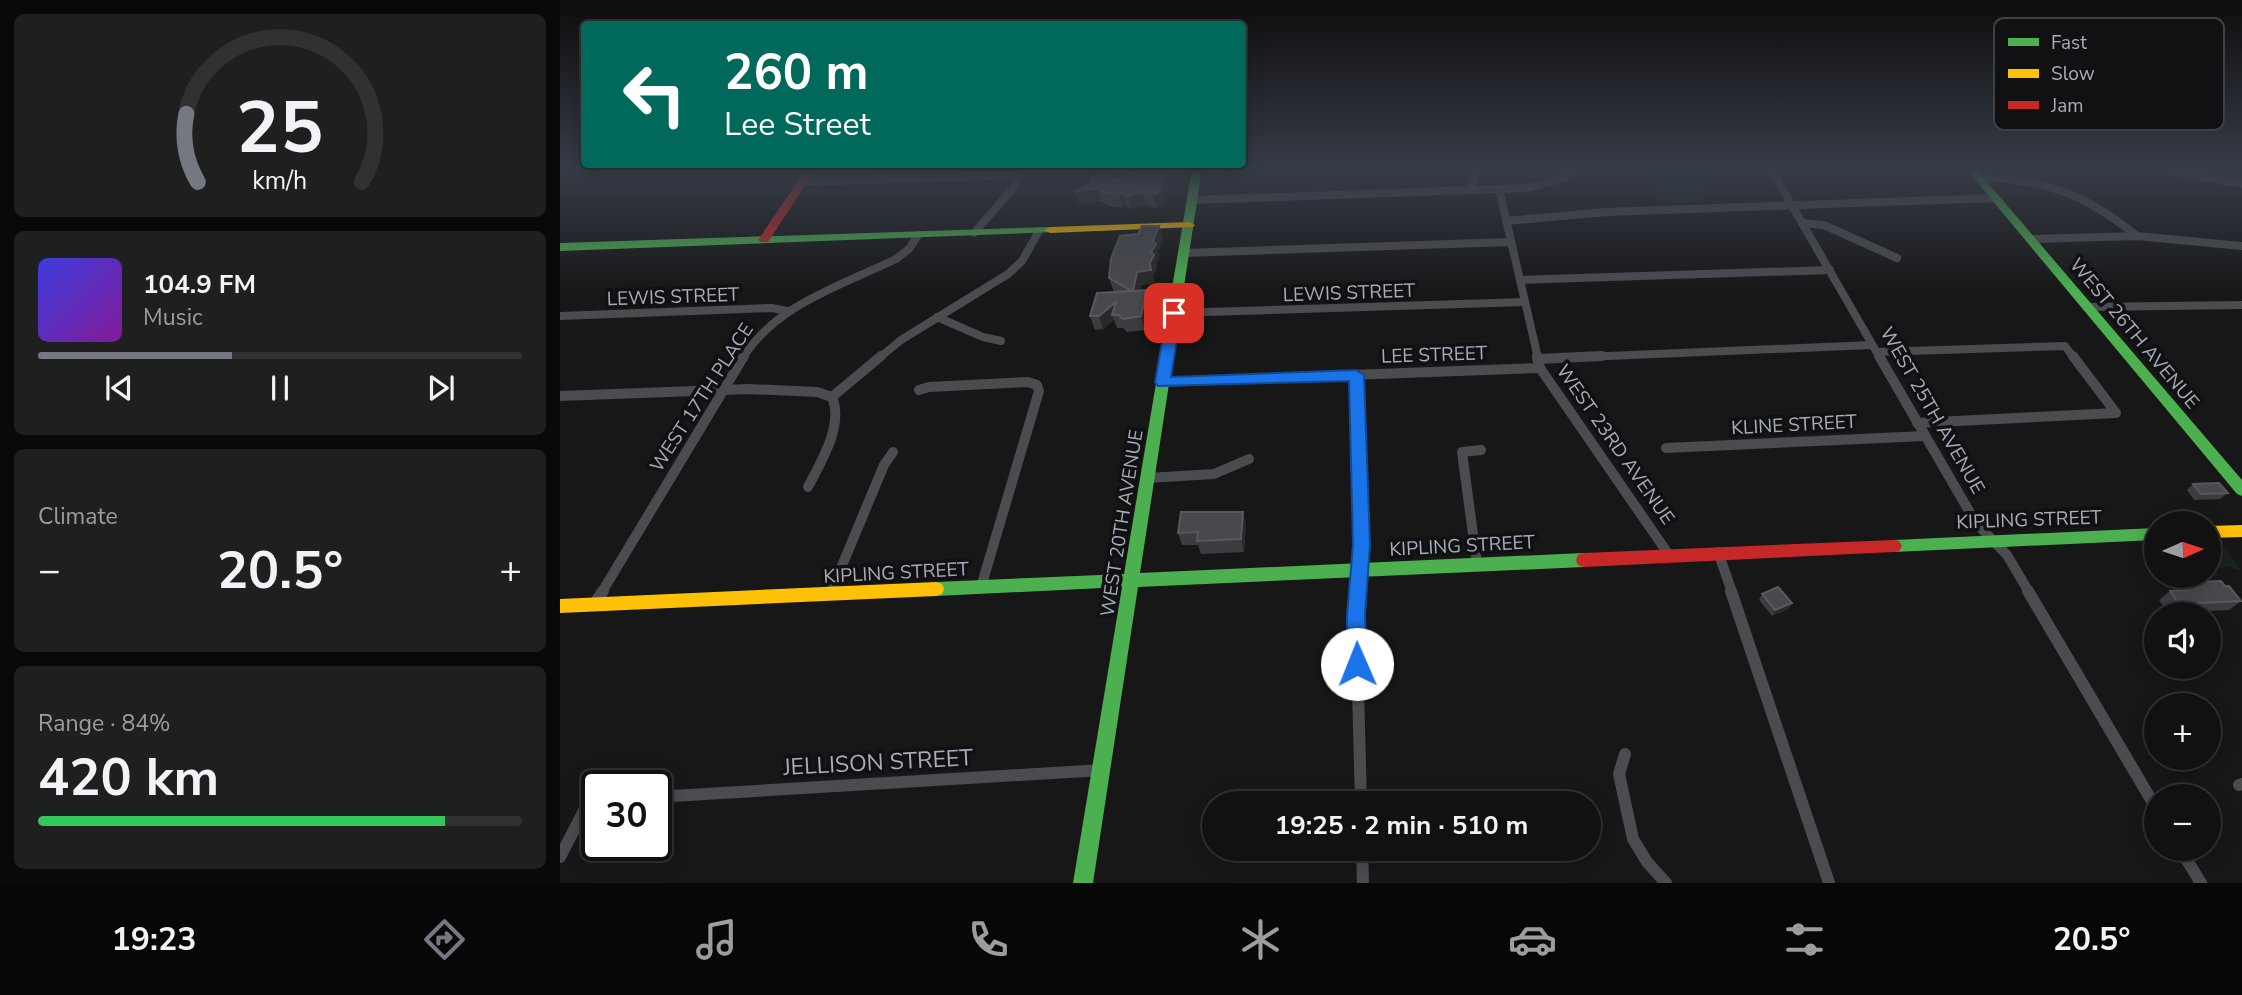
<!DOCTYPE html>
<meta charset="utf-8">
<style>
:root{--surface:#111;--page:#1e1f1f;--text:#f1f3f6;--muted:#9c9d9f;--line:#303131;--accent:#757880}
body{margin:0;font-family:"Nunito Sans",sans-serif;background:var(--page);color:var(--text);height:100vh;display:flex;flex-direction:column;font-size:26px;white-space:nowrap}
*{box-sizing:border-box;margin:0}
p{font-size:23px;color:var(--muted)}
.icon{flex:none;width:38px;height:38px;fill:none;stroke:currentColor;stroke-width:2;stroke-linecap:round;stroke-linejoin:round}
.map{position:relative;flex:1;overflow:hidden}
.drawer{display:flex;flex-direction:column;gap:14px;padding:14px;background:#090909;width:560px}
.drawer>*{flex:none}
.top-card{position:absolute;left:21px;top:21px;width:665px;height:147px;border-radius:7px;box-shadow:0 4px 18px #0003,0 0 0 2px var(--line);background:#00695c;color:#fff;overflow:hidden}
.needle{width:46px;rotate:87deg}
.controls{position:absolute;left:1584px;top:511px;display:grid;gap:14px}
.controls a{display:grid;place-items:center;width:77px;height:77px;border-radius:50%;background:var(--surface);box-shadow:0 4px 18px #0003,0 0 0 2px var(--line);font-size:35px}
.speed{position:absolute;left:21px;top:770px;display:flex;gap:14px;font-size:35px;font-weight:700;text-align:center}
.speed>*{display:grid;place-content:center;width:91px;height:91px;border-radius:50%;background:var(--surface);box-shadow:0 4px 18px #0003,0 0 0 2px var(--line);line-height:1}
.speed .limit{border:4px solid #111;border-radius:10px;background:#fff;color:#111}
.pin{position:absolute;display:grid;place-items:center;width:60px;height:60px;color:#fff;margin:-30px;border-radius:14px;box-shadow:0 4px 10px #0006}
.me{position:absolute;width:77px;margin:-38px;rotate:359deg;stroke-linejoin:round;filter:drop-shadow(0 0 5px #0008)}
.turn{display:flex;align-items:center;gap:24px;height:147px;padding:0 28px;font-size:32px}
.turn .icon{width:91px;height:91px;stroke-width:2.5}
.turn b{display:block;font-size:49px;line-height:60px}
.big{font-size:52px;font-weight:700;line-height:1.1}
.drawer .widget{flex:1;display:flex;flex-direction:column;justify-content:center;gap:10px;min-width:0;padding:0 24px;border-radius:10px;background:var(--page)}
.drawer .dial{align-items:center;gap:0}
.dial svg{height:182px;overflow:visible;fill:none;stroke:var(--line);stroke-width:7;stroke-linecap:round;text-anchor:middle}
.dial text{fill:var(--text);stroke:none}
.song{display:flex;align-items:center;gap:21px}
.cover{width:84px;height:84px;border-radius:10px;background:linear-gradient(135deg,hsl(240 70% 55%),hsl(290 70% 35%))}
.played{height:7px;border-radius:4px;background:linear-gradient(90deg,var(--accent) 40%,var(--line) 40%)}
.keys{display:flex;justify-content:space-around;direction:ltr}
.heat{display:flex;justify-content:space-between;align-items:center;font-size:38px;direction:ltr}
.charge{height:10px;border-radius:5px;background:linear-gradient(90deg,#34c759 84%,var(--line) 0)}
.trip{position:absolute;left:642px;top:791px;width:399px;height:70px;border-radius:35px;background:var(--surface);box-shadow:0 4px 18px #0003,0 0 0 2px var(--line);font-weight:700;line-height:70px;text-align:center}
.dock{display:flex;height:112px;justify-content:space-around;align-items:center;background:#070707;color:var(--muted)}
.dock .icon{width:49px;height:49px}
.dock .active{color:var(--accent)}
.dock b{font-size:32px;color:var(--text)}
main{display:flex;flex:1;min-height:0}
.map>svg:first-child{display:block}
</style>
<main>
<section class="drawer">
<div class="widget dial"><svg viewBox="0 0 100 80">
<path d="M14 69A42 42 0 1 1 86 69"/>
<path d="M14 69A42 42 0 0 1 9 39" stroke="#757880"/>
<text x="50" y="56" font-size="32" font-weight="700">25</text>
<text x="50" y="72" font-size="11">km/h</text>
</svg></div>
<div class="widget">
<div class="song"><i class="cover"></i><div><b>104.9 FM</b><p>Music</p></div></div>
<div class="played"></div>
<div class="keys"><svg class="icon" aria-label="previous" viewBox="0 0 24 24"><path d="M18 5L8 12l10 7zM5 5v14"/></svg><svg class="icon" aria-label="pause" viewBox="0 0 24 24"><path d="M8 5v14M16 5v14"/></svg><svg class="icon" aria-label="next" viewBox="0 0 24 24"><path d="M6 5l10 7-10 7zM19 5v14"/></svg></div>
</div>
<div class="widget"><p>Climate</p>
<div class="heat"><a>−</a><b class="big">20.5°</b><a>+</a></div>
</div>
<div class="widget"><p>Range · 84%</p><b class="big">420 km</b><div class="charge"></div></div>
</section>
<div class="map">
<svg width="1682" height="883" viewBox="0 0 1682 883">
<rect width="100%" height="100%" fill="#171717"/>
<g fill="#1b211c">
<path d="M 1093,169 C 1114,169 1139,177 1145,198 C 1131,203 1110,206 1096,200 L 1091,180 Z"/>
<path d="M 1666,549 L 1682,571 L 1668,567 L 1655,569 L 1659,575 L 1651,576 L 1649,550 Z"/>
</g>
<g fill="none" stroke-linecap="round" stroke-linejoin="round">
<g stroke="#4b4c50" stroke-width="8">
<path d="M 1211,169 L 1320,358"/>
<path d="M 1598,169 L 1682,184"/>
<path d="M 1418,177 C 1485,179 1525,194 1577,236"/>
<path d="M 243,182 L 460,175"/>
<path d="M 939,189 L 978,358"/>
<path d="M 910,190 L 916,169"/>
<path d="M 632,200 L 968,188 L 1005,178 L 1012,169"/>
<path d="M 946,221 L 1046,212 L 1435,198"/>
<path d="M 1242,223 L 1264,225 L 1337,258"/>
<path d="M 414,233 L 454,187 L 460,170"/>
<path d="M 1470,239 L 1577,236 L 1682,246"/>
<path d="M 624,253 L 950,242"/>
<path d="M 960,280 L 1270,270"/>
<path d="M 1527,307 L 1682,305"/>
<path d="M 614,313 L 965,302"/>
<path d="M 0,316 L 212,308 L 227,311"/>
<path d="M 377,317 L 423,337 L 441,341"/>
<path d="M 1318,352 L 1505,346 L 1514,358"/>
<path d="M 183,358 C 215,305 282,285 336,259 L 349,249 L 358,235"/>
<path d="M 319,358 L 341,340 L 448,274 L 462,261 L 479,231"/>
<path d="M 1000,358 L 1312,345"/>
</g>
<g stroke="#4b4c50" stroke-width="10">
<path d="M 977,356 L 980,368 L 1109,555"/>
<path d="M 1319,356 L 1416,523 L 1447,555 L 1469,592"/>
<path d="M 977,359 L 1042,356"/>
<path d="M 796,375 L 802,545 L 798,592"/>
<path d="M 603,382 L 980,368"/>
<path d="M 359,390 L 369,387 L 468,382 L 477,385 L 479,391 L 421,587"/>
<path d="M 0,396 L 189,389 L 257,392 L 272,397 C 284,425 261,462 248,487"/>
<path d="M 272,397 L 321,356"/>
<path d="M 1357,423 L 1556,413 L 1513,356"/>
<path d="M 1106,448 L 1365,436"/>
<path d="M 587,478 L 654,474 L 689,459"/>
<path d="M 1158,552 L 1172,592"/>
<path d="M 917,564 L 902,452 L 921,450"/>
<path d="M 42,592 L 184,356"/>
<path d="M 271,592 L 324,465 L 333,452"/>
</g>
<g stroke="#4b4c50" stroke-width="12">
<path d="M 798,591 L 796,615 L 801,803"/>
<path d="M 1171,591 L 1269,883"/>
<path d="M 1468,591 L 1596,808"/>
<path d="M 270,594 L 271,591"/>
<path d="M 34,605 L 43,591"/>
<path d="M 1065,754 L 1059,774 L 1073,839 L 1087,862 L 1106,883"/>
<path d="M 1679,785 L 1682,784"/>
<path d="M 96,797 L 542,770"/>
<path d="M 802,849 L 803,883"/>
<path d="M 1620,849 L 1641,883"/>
<path d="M 0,857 L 29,801 L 37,800"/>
</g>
<g fill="#4caf50" fill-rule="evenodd">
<path d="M 632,169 L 642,169 L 580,573 L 1024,553 L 1030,555 L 1032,560 L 1030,565 L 1024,567 L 578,587 L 533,883 L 513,883 L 562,587 L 376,596 L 370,594 L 368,589 L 370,584 L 376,582 L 564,574 Z"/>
<path d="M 1406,169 L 1416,169 L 1682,480 L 1682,496 L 1677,494 Z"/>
<path d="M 490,227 L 494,228 L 494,232 L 0,251 L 0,243 Z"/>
<path d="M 1596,528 L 1596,540 L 1334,552 L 1329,551 L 1326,546 L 1329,541 L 1334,540 Z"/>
</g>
<g fill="#ffc107" fill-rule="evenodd">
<path d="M 629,222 L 635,225 L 633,227 L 490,233 L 484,230 L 490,227 Z"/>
<path d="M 1682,525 L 1682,537 L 1648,538 L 1648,526 Z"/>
<path d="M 376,582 L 382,584 L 384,589 L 382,594 L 376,596 L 0,613 L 0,599 Z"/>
</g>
<g fill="#c62828" fill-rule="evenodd">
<path d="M 246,169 L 256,169 L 208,242 L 200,242 L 198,240 Z"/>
<path d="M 1334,540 L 1339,541 L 1342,546 L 1339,551 L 1334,552 L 1024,567 L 1018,565 L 1016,560 L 1018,555 L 1024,553 Z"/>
</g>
</g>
<g fill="#3c3d40">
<path d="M 606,177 L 609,190 L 602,193 L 605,204 L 596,208 L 586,205 L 571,209 L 566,206 L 562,208 L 549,206 L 541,201 L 520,205 L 515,192 Z"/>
<path d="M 599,226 L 603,239 L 598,252 L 599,258 L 596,263 L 597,268 L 593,276 L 594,283 L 581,285 L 580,291 L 590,304 L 585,330 L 567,332 L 563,328 L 557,328 L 554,320 L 543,329 L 535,330 L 530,316 L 554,292 L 549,278 L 578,234 Z"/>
<path d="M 1633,484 L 1668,493 L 1660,499 L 1634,500 L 1627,490 Z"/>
<path d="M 683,512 L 686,525 L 684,552 L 641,554 L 638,545 L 622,545 L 618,533 Z"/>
<path d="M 1622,586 L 1665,586 L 1681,601 L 1669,610 L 1608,613 L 1599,600 L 1610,591 L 1617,591 Z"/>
<path d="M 1202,594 L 1232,603 L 1228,609 L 1212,616 L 1199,600 Z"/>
</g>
<g fill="#28292a">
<path d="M 606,177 L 609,190 L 602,193 L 599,180 Z"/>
<path d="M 537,188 L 541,201 L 520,205 L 515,192 Z"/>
<path d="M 601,190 L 605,204 L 596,208 L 593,195 Z"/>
<path d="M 583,192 L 586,205 L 571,209 L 568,196 Z"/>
<path d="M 563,193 L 566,206 L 562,208 L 559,195 Z"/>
<path d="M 599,226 L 603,239 L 598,252 L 599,258 L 596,263 L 597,268 L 593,276 L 594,283 L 581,285 L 577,305 L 573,291 L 577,272 L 590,263 L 593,241 Z"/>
<path d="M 587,290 L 590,304 L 585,330 L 581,316 Z"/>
<path d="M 556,302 L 560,315 L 559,316 L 559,315 L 552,315 L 554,320 L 543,329 L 539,316 Z"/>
<path d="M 683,512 L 686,525 L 684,552 L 681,539 Z"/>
<path d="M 1232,603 L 1228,609 L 1212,616 L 1215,610 Z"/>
</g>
<g fill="#48494d" stroke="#57595e" stroke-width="2">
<path d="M 595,171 L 606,177 L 599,180 L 601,190 L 593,195 L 583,192 L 568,196 L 563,193 L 559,195 L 545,193 L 537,188 L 515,192 L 532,182 L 532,177 L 538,174 L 557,180 L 575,172 Z"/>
<path d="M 582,226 L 599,226 L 593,241 L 596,244 L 591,252 L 594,255 L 590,263 L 591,270 L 577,272 L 573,291 L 587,290 L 581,316 L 563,319 L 559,315 L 552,315 L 556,302 L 539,316 L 530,316 L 537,293 L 572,291 L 549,278 L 551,259 L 560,236 L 578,234 Z"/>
<path d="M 1659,483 L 1668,493 L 1641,494 L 1633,484 Z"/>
<path d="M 621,512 L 683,512 L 681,539 L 637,541 L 638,532 L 618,533 Z"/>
<path d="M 1661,581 L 1665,586 L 1669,586 L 1681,601 L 1619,604 L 1610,591 L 1626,590 L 1622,586 L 1634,582 Z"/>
<path d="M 1218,587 L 1232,603 L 1215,610 L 1202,594 Z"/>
</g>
<linearGradient id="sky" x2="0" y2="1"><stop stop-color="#0d0d0d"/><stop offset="0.58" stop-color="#363c47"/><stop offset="1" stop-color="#363c47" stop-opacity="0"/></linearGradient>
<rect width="1682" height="292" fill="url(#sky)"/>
<path fill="#1a73e8" stroke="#114b97" stroke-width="2" d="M 614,308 L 621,313 L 611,377 L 796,370 L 804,375 L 810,545 L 805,615 L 807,664 L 804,670 L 797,673 L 790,670 L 787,664 L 787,615 L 793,545 L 789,381 L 598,386 L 595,382 L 607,313 Z"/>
<g text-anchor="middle" stroke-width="7" stroke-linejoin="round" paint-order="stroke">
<g font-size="19" fill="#a8adb8" stroke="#111113">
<text transform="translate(789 292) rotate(-2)" y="7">LEWIS STREET</text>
<text transform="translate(113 296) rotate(-2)" y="7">LEWIS STREET</text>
<text transform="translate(1575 333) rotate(50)" y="7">WEST 26TH AVENUE</text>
<text transform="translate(874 354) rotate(-2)" y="7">LEE STREET</text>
<text transform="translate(141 397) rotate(-57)" y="7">WEST 17TH PLACE</text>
<text transform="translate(1373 410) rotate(60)" y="7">WEST 25TH AVENUE</text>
<text transform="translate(1234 424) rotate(-3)" y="7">KLINE STREET</text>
<text transform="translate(1056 444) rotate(55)" y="7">WEST 23RD AVENUE</text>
<text transform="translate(1469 519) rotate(-2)" y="7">KIPLING STREET</text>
<text transform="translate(561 523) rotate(-81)" y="7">WEST 20TH AVENUE</text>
<text transform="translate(902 545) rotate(-3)" y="7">KIPLING STREET</text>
<text transform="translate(336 572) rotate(-3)" y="7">KIPLING STREET</text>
</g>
<g font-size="23" fill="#a8adb8" stroke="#111113">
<text transform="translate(318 762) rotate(-3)" y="8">JELLISON STREET</text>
</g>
</g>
<rect x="1434" y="18" width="230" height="112" rx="10" fill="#111113" stroke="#3e4045" stroke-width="2"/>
<rect x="1448" y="38" width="31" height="8" fill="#4caf50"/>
<rect x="1448" y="69" width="31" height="9" fill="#ffc107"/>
<rect x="1448" y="101" width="31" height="8" fill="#c62828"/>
<g font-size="19" fill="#a8adb8">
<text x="1491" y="49">Fast</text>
<text x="1491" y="80">Slow</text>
<text x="1491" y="112">Jam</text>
</g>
</svg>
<div class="controls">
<a><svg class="needle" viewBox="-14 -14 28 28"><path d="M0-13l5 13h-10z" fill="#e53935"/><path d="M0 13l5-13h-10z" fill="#9c9d9f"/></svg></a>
<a><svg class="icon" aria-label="sound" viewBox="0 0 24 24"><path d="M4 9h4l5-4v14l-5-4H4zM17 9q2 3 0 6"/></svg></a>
<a>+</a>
<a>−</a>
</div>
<div class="speed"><div class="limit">30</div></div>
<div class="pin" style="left:614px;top:313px;background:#d93025"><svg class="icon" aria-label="arrive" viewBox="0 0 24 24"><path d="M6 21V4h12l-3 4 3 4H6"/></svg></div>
<svg class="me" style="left:797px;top:664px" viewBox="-20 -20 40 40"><circle r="19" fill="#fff"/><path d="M0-13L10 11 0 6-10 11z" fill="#1a73e8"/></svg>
<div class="trip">19:25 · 2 min · 510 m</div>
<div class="top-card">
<div class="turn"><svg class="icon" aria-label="left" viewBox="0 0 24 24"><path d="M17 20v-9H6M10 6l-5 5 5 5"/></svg><div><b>260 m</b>Lee Street</div></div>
</div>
</div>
</main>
<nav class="dock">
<b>19:23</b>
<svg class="icon active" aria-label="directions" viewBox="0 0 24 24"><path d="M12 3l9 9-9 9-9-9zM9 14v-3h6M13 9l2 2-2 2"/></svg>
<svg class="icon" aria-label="music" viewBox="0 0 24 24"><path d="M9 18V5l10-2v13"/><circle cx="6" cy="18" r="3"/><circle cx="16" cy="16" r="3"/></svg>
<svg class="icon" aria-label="phone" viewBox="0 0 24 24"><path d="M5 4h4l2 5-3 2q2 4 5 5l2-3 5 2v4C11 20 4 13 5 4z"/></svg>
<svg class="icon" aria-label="climate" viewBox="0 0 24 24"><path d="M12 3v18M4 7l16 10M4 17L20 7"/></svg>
<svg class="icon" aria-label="car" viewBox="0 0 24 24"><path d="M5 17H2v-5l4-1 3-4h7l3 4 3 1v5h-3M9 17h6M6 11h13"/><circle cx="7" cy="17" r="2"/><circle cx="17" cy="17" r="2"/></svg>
<svg class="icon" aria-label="filters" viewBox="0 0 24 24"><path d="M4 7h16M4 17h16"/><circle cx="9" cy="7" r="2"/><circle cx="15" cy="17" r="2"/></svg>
<b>20.5°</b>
</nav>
